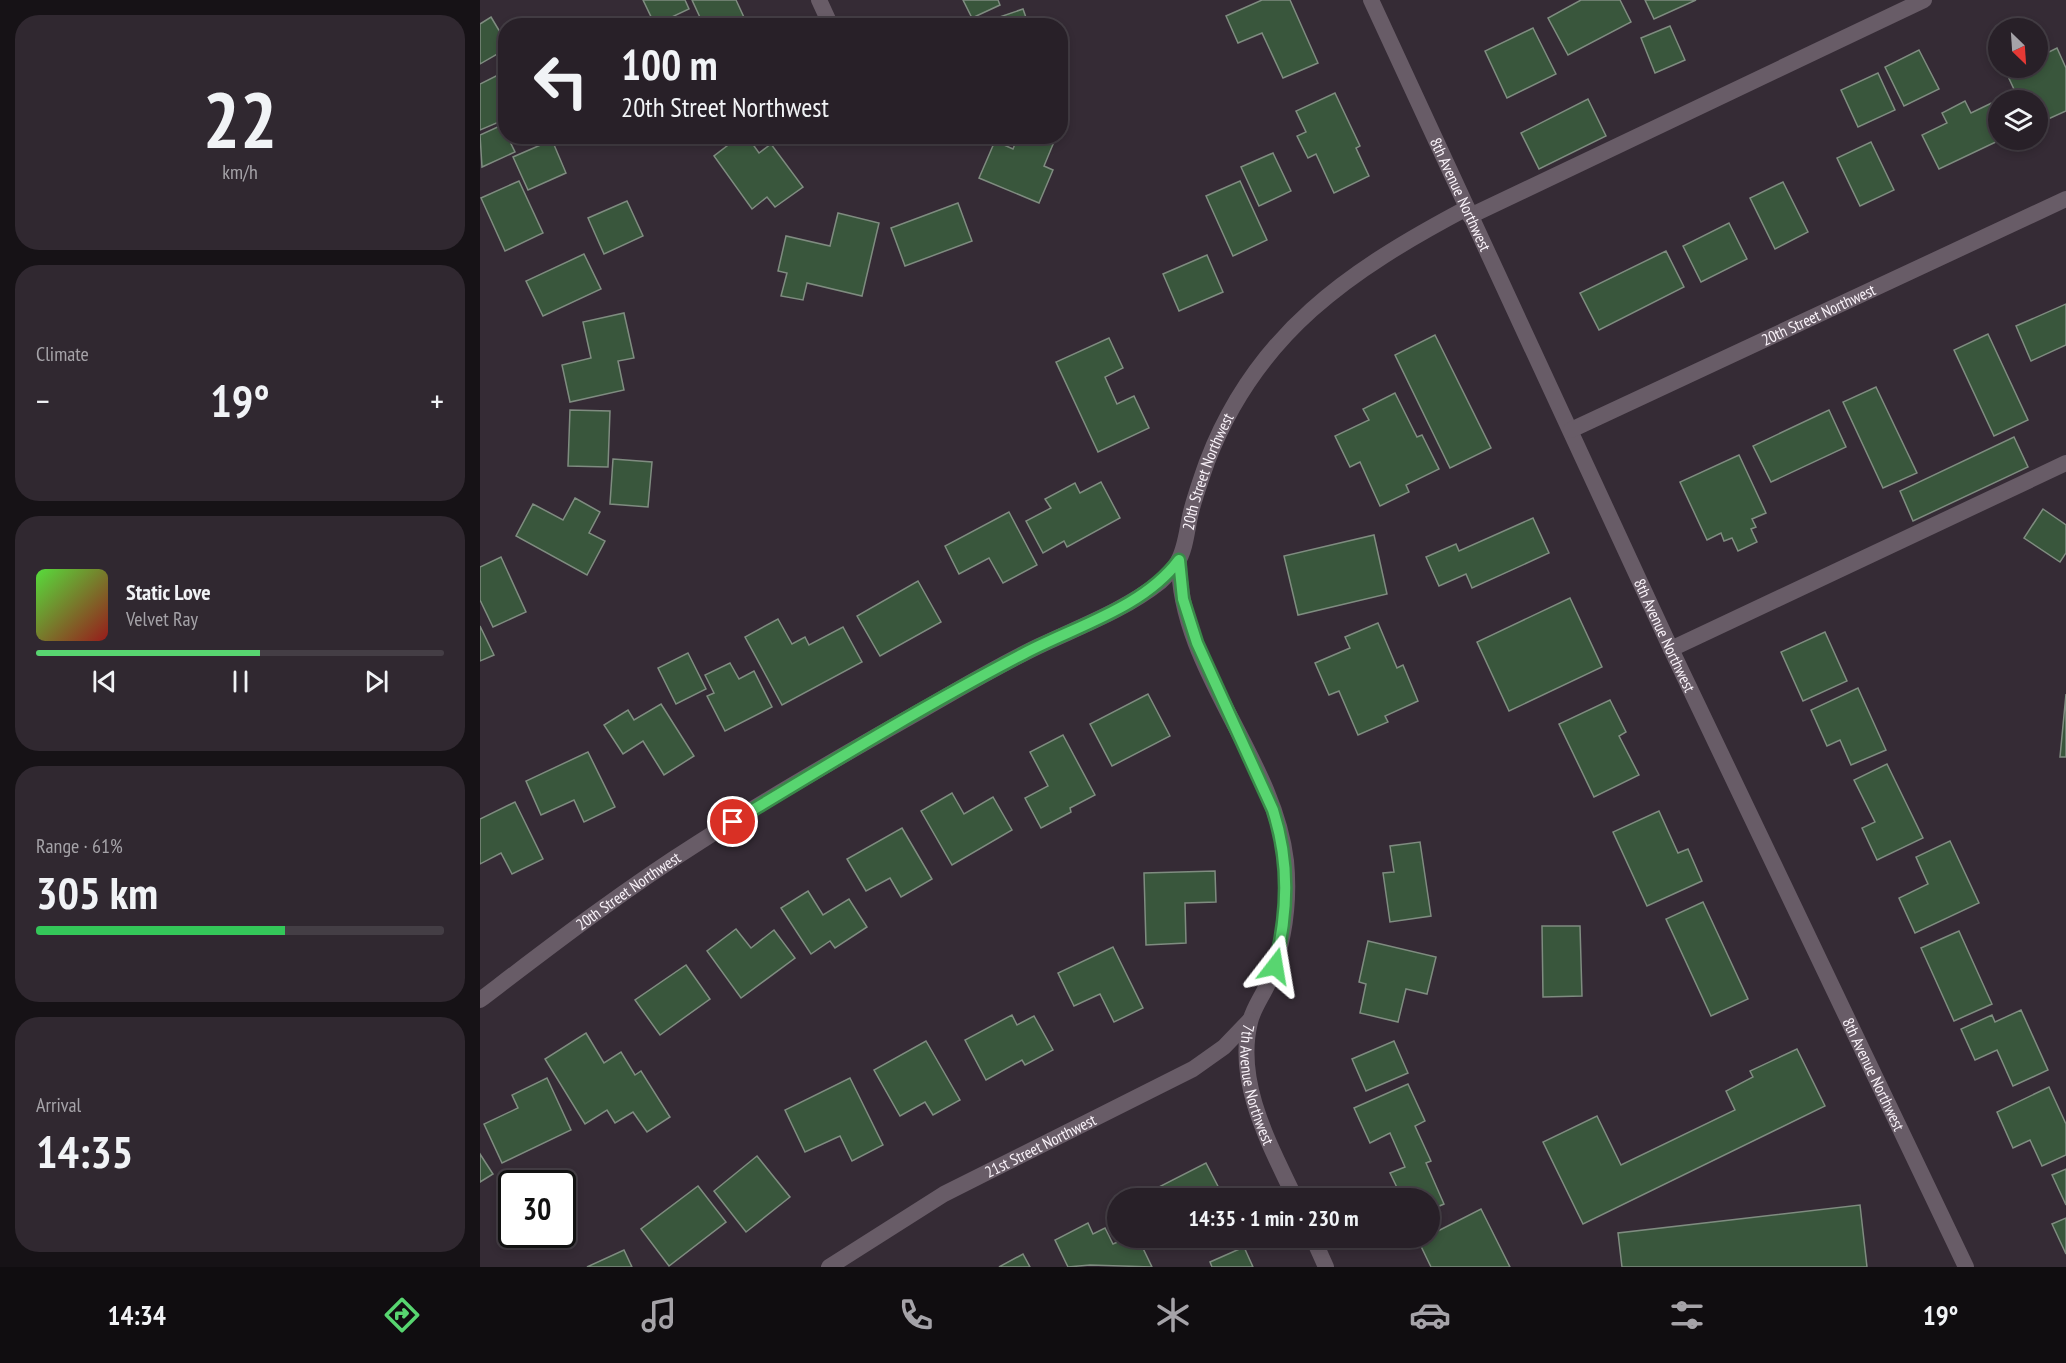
<!DOCTYPE html>
<meta charset="utf-8">
<style>
:root{--surface:#282028;--page:#302830;--text:#f1f3f6;--muted:#a5a3a8;--line:#443e45;--accent:#58d570}
body{margin:0;font-family:"PT Sans Narrow",sans-serif;background:var(--page);color:var(--text);height:100vh;display:flex;flex-direction:column;font-size:22px;white-space:nowrap}
*{box-sizing:border-box;margin:0}
p{font-size:20px;color:var(--muted)}
.icon{flex:none;width:33px;height:33px;fill:none;stroke:currentColor;stroke-width:2;stroke-linecap:round;stroke-linejoin:round}
.map{position:relative;flex:1;overflow:hidden}
.side{display:flex;flex-direction:column;gap:15px;padding:15px;background:#161216;width:480px}
.side>*{flex:none}
.top-card{position:absolute;left:18px;top:18px;width:570px;height:126px;border-radius:24px;box-shadow:0 3px 9px #0003,0 0 0 2px var(--line);background:#282028;color:var(--text);overflow:hidden}
.needle{width:39px;rotate:155deg}
.controls{position:absolute;left:1508px;top:18px;display:grid;gap:12px}
.controls a{display:grid;place-items:center;width:60px;height:60px;border-radius:50%;background:var(--surface);box-shadow:0 3px 9px #0003,0 0 0 2px var(--line);font-size:30px}
.speed{position:absolute;left:18px;top:1170px;display:flex;gap:12px;font-size:30px;font-weight:700;text-align:center}
.speed>*{display:grid;place-content:center;width:78px;height:78px;border-radius:50%;background:var(--surface);box-shadow:0 3px 9px #0003,0 0 0 2px var(--line);line-height:1}
.speed .limit{border:3px solid #111;border-radius:9px;background:#fff;color:#111}
.pin{position:absolute;display:grid;place-items:center;width:51px;height:51px;color:#fff;margin:-26px;border:3px solid #fff;border-radius:50%;box-shadow:0 2px 6px #0007}
.me{position:absolute;width:66px;margin:-33px;rotate:14deg;stroke-linejoin:round;filter:drop-shadow(0 0 4px #0008)}
.turn{display:flex;align-items:center;gap:21px;height:126px;padding:0 24px;font-size:27px}
.turn .icon{width:78px;height:78px;stroke-width:2.5}
.turn b{display:block;font-size:42px;line-height:51px}
.big{font-size:45px;font-weight:600;line-height:1.1}
.side .widget{flex:1;display:flex;flex-direction:column;justify-content:center;gap:9px;min-width:0;padding:0 21px;border-radius:24px;background:var(--page)}
.side .dial{align-items:center;gap:0}
.dial b{font-size:78px;line-height:1}
.song{display:flex;align-items:center;gap:18px}
.cover{width:72px;height:72px;border-radius:9px;background:linear-gradient(135deg,hsl(110 70% 55%),hsl(0 70% 35%))}
.played{height:6px;border-radius:3px;background:linear-gradient(90deg,var(--accent) 55%,var(--line) 55%)}
.keys{display:flex;justify-content:space-around;direction:ltr}
.heat{display:flex;justify-content:space-between;align-items:center;font-size:33px;direction:ltr}
.charge{height:9px;border-radius:4px;background:linear-gradient(90deg,#34c759 61%,var(--line) 0)}
.trip{position:absolute;left:627px;top:1188px;width:333px;height:60px;border-radius:30px;background:var(--surface);box-shadow:0 3px 9px #0003,0 0 0 2px var(--line);font-weight:600;line-height:60px;text-align:center}
.tabs{display:flex;height:96px;justify-content:space-around;align-items:center;background:#100d10;color:var(--muted)}
.tabs .icon{width:42px;height:42px}
.tabs .current{color:var(--accent)}
.tabs b{font-size:27px;color:var(--text)}
main{display:flex;flex:1;min-height:0}
.map>svg:first-child{display:block}
</style>
<main>
<section class="side">
<div class="widget dial"><b>22</b><p>km/h</p></div>
<div class="widget"><p>Climate</p>
<div class="heat"><a>−</a><b class="big">19°</b><a>+</a></div>
</div>
<div class="widget">
<div class="song"><i class="cover"></i><div><b>Static Love</b><p>Velvet Ray</p></div></div>
<div class="played"></div>
<div class="keys"><svg class="icon" aria-label="previous" viewBox="0 0 24 24"><path d="M18 5L8 12l10 7zM5 5v14"/></svg><svg class="icon" aria-label="pause" viewBox="0 0 24 24"><path d="M8 5v14M16 5v14"/></svg><svg class="icon" aria-label="next" viewBox="0 0 24 24"><path d="M6 5l10 7-10 7zM19 5v14"/></svg></div>
</div>
<div class="widget"><p>Range · 61%</p><b class="big">305 km</b><div class="charge"></div></div>
<div class="widget"><p>Arrival</p><b class="big">14:35</b></div>
</section>
<div class="map">
<svg width="1586" height="1267" viewBox="0 0 1586 1267">
<rect width="100%" height="100%" fill="#352b35"/>
<g fill="#39563c" stroke="#7f8c80" stroke-width="1.5">
<path d="M 163,0 L 205,0 L 209,9 L 175,25 Z"/>
<path d="M 212,0 L 256,0 L 268,26 L 224,26 Z"/>
<path d="M 483,0 L 518,0 L 520,5 L 492,18 Z"/>
<path d="M 782,0 L 810,0 L 838,63 L 803,78 L 782,33 L 758,43 L 746,16 Z"/>
<path d="M 1101,0 L 1140,0 L 1151,22 L 1088,55 L 1068,18 Z"/>
<path d="M 1165,0 L 1216,0 L 1174,19 Z"/>
<path d="M 543,9 L 549,26 L 503,26 L 502,23 Z"/>
<path d="M 11,17 L 26,42 L 26,49 L 0,64 L 0,24 Z"/>
<path d="M 1190,26 L 1205,60 L 1175,73 L 1161,38 Z"/>
<path d="M 1053,28 L 1076,74 L 1027,98 L 1005,51 Z"/>
<path d="M 1557,32 L 1567,53 L 1577,48 L 1586,68 L 1586,111 L 1557,124 L 1557,100 L 1539,100 L 1526,72 L 1534,68 L 1557,68 Z"/>
<path d="M 1439,50 L 1459,89 L 1424,106 L 1405,67 Z"/>
<path d="M 1398,73 L 1415,110 L 1378,127 L 1361,90 Z"/>
<path d="M 18,75 L 26,92 L 26,119 L 0,130 L 0,84 Z"/>
<path d="M 855,93 L 880,146 L 876,148 L 889,176 L 854,193 L 836,154 L 828,158 L 817,136 L 826,132 L 816,111 Z"/>
<path d="M 1108,99 L 1126,136 L 1059,169 L 1041,133 Z"/>
<path d="M 1520,99 L 1518,100 L 1520,140 L 1459,169 L 1442,135 L 1467,123 L 1462,113 L 1485,101 L 1491,113 Z"/>
<path d="M 22,125 L 35,152 L 2,167 L 0,135 Z"/>
<path d="M 260,136 L 267,136 L 279,153 L 291,144 L 323,187 L 295,207 L 287,197 L 272,209 L 234,156 Z"/>
<path d="M 538,136 L 576,137 L 564,166 L 573,170 L 559,203 L 499,178 L 515,141 L 533,149 Z"/>
<path d="M 72,140 L 86,173 L 48,190 L 33,157 Z"/>
<path d="M 1391,142 L 1414,190 L 1380,206 L 1357,158 Z"/>
<path d="M 793,153 L 811,191 L 779,206 L 761,167 Z"/>
<path d="M 39,181 L 63,233 L 25,251 L 1,198 Z"/>
<path d="M 760,181 L 787,240 L 753,256 L 726,196 Z"/>
<path d="M 1303,182 L 1328,232 L 1295,249 L 1270,198 Z"/>
<path d="M 147,201 L 163,236 L 124,254 L 108,218 Z"/>
<path d="M 478,203 L 492,241 L 425,266 L 411,228 Z"/>
<path d="M 358,213 L 399,223 L 382,296 L 327,283 L 323,300 L 301,296 L 307,273 L 298,271 L 306,236 L 350,246 Z"/>
<path d="M 1249,223 L 1267,259 L 1221,282 L 1203,246 Z"/>
<path d="M 1186,251 L 1204,287 L 1119,330 L 1100,293 Z"/>
<path d="M 104,254 L 121,289 L 63,316 L 46,281 Z"/>
<path d="M 727,255 L 743,292 L 699,311 L 683,274 Z"/>
<path d="M 1586,304 L 1586,345 L 1551,361 L 1536,326 Z"/>
<path d="M 144,313 L 154,358 L 138,361 L 144,390 L 90,402 L 82,365 L 111,358 L 103,322 Z"/>
<path d="M 1508,334 L 1548,420 L 1514,436 L 1474,350 Z"/>
<path d="M 955,335 L 1011,448 L 970,468 L 915,355 Z"/>
<path d="M 629,338 L 643,368 L 625,377 L 637,404 L 654,396 L 669,428 L 618,452 L 576,362 Z"/>
<path d="M 1396,387 L 1437,473 L 1403,488 L 1363,402 Z"/>
<path d="M 915,393 L 937,437 L 942,435 L 959,469 L 926,485 L 929,492 L 900,506 L 880,462 L 870,467 L 855,436 L 889,420 L 883,409 Z"/>
<path d="M 90,410 L 130,411 L 128,467 L 88,466 Z"/>
<path d="M 1349,410 L 1366,447 L 1291,482 L 1273,446 Z"/>
<path d="M 1534,437 L 1548,467 L 1433,521 L 1420,491 Z"/>
<path d="M 1259,455 L 1286,513 L 1272,519 L 1276,527 L 1271,529 L 1277,542 L 1258,551 L 1252,538 L 1244,541 L 1241,533 L 1227,540 L 1200,482 Z"/>
<path d="M 133,459 L 172,462 L 168,507 L 130,504 Z"/>
<path d="M 621,482 L 640,518 L 587,547 L 584,541 L 563,553 L 546,521 L 571,508 L 565,499 L 595,483 L 600,493 Z"/>
<path d="M 95,498 L 120,512 L 109,533 L 125,541 L 107,575 L 36,536 L 53,504 L 83,520 Z"/>
<path d="M 1563,509 L 1586,525 L 1586,553 L 1580,562 L 1544,538 Z"/>
<path d="M 529,512 L 557,565 L 523,583 L 509,558 L 479,574 L 465,546 Z"/>
<path d="M 1053,518 L 1069,553 L 992,588 L 986,574 L 959,586 L 946,557 L 976,544 L 979,551 Z"/>
<path d="M 894,535 L 907,594 L 818,615 L 804,556 Z"/>
<path d="M 21,557 L 46,612 L 13,627 L 0,600 L 0,567 Z"/>
<path d="M 438,581 L 461,622 L 400,656 L 377,616 Z"/>
<path d="M 1090,598 L 1122,667 L 1029,711 L 997,642 Z"/>
<path d="M 298,619 L 312,644 L 325,637 L 329,645 L 363,627 L 382,662 L 302,705 L 265,637 Z"/>
<path d="M 898,623 L 917,668 L 923,665 L 938,701 L 905,716 L 908,722 L 878,735 L 859,691 L 849,695 L 835,663 L 870,648 L 865,637 Z"/>
<path d="M 0,626 L 14,655 L 0,661 Z"/>
<path d="M 1345,632 L 1367,681 L 1323,701 L 1301,652 Z"/>
<path d="M 208,653 L 226,689 L 196,704 L 178,668 Z"/>
<path d="M 250,663 L 259,679 L 274,671 L 292,707 L 245,731 L 227,696 L 234,693 L 225,675 Z"/>
<path d="M 1378,688 L 1406,750 L 1371,765 L 1360,740 L 1347,746 L 1331,710 Z"/>
<path d="M 668,694 L 690,736 L 632,766 L 610,724 Z"/>
<path d="M 1586,694 L 1586,757 L 1580,757 Z"/>
<path d="M 1130,700 L 1146,732 L 1139,736 L 1159,775 L 1114,797 L 1079,724 Z"/>
<path d="M 181,704 L 214,756 L 184,775 L 163,741 L 143,754 L 124,725 L 148,710 L 154,720 Z"/>
<path d="M 583,735 L 615,795 L 590,808 L 591,812 L 561,828 L 545,798 L 568,786 L 550,752 Z"/>
<path d="M 108,752 L 135,807 L 104,822 L 94,800 L 61,815 L 46,781 Z"/>
<path d="M 1407,764 L 1443,838 L 1397,860 L 1382,828 L 1395,822 L 1374,780 Z"/>
<path d="M 472,793 L 484,814 L 513,797 L 532,830 L 472,865 L 441,811 Z"/>
<path d="M 35,802 L 63,859 L 32,874 L 21,853 L 0,864 L 0,819 Z"/>
<path d="M 1179,811 L 1198,853 L 1208,849 L 1222,881 L 1167,906 L 1133,832 Z"/>
<path d="M 422,828 L 452,879 L 421,897 L 410,878 L 386,891 L 367,859 Z"/>
<path d="M 1470,841 L 1499,903 L 1435,933 L 1419,898 L 1448,884 L 1436,857 Z"/>
<path d="M 940,842 L 951,916 L 910,922 L 903,873 L 914,872 L 910,846 Z"/>
<path d="M 735,871 L 736,902 L 705,903 L 706,943 L 666,945 L 664,873 Z"/>
<path d="M 328,891 L 343,915 L 369,899 L 387,927 L 355,948 L 350,941 L 331,954 L 301,908 Z"/>
<path d="M 1223,902 L 1268,999 L 1231,1016 L 1186,919 Z"/>
<path d="M 1062,926 L 1100,926 L 1102,996 L 1063,997 Z"/>
<path d="M 256,929 L 271,948 L 294,930 L 315,958 L 261,998 L 227,951 Z"/>
<path d="M 1479,931 L 1512,1004 L 1474,1021 L 1441,948 Z"/>
<path d="M 888,941 L 956,957 L 947,994 L 926,989 L 918,1022 L 880,1013 L 886,984 L 879,982 Z"/>
<path d="M 633,947 L 663,1008 L 634,1022 L 620,994 L 594,1006 L 578,973 Z"/>
<path d="M 206,965 L 230,999 L 180,1035 L 155,1000 Z"/>
<path d="M 1541,1010 L 1568,1070 L 1533,1086 L 1517,1050 L 1495,1060 L 1481,1029 L 1512,1015 L 1515,1022 Z"/>
<path d="M 532,1015 L 537,1025 L 554,1016 L 573,1050 L 545,1065 L 542,1060 L 506,1080 L 485,1040 Z"/>
<path d="M 106,1033 L 124,1063 L 141,1052 L 155,1075 L 161,1071 L 190,1117 L 167,1132 L 153,1112 L 135,1123 L 127,1110 L 105,1124 L 65,1059 Z"/>
<path d="M 446,1041 L 480,1100 L 453,1115 L 445,1102 L 420,1116 L 394,1070 Z"/>
<path d="M 914,1041 L 928,1073 L 886,1091 L 872,1059 Z"/>
<path d="M 1317,1049 L 1345,1106 L 1103,1224 L 1063,1142 L 1117,1116 L 1141,1165 L 1255,1110 L 1246,1091 L 1273,1077 L 1270,1071 Z"/>
<path d="M 67,1078 L 91,1130 L 22,1163 L 4,1124 L 38,1108 L 32,1095 Z"/>
<path d="M 370,1078 L 403,1145 L 372,1161 L 360,1136 L 325,1152 L 305,1110 Z"/>
<path d="M 928,1084 L 945,1121 L 935,1126 L 951,1161 L 946,1163 L 964,1204 L 950,1210 L 950,1198 L 922,1198 L 910,1173 L 925,1167 L 910,1133 L 890,1143 L 874,1108 Z"/>
<path d="M 1569,1087 L 1586,1124 L 1586,1155 L 1562,1166 L 1550,1140 L 1533,1148 L 1517,1112 Z"/>
<path d="M 0,1154 L 13,1174 L 0,1182 Z"/>
<path d="M 277,1156 L 310,1197 L 266,1232 L 234,1191 Z"/>
<path d="M 726,1163 L 744,1198 L 672,1198 L 669,1192 Z"/>
<path d="M 1586,1169 L 1586,1205 L 1572,1175 Z"/>
<path d="M 218,1186 L 246,1222 L 189,1266 L 161,1229 Z"/>
<path d="M 1380,1205 L 1387,1267 L 1142,1267 L 1138,1233 Z"/>
<path d="M 1001,1209 L 1030,1267 L 951,1267 L 938,1240 L 950,1238 L 950,1235 Z"/>
<path d="M 1586,1218 L 1586,1254 L 1572,1224 Z"/>
<path d="M 608,1223 L 613,1234 L 625,1228 L 633,1244 L 647,1238 L 658,1238 L 672,1267 L 610,1265 L 588,1267 L 575,1240 Z"/>
<path d="M 764,1247 L 773,1267 L 732,1267 L 730,1262 Z"/>
<path d="M 144,1250 L 152,1267 L 107,1267 Z"/>
<path d="M 543,1254 L 550,1267 L 519,1267 Z"/>
</g>
<g fill="none" stroke-linecap="round" stroke-linejoin="round">
<g stroke="#685c67" stroke-width="16">
<path d="M 990,216 L 1444,0"/>
<path d="M 1191,649 L 1586,463"/>
</g>
<g stroke="#685c67" stroke-width="16">
<path d="M 339,0 L 351,26"/>
<path id="s1" d="M 891,0 L 1191,649 L 1486,1267"/>
<path id="s2" d="M 1091,430 L 1586,199"/>
<path id="s3" d="M 699,560 C 698,667 794,757 806,861 C 810,902 804,943 789,981 C 784,994 773,1008 770,1022 C 755,1083 790,1145 815,1198"/>
<path id="s4" d="M 0,1000 C 71,946 142,891 218,843 C 291,796 368,752 444,709 C 481,688 519,665 559,646 C 599,627 645,610 680,582 C 686,576 693,570 697,563 C 706,549 707,528 711,512 C 715,496 721,479 727,462 C 776,333 870,270 987,208"/>
<path d="M 833,1238 L 846,1267"/>
<path id="s5" d="M 349,1267 L 464,1194 L 713,1069 L 744,1047 L 770,1020"/>
</g>
</g>
<g fill="none" stroke-linecap="round" stroke-linejoin="round">
<g stroke="#398a49" stroke-width="15">
<path id="route" d="M 253,822 C 349,764 445,705 545,653 C 596,626 663,608 699,560 L 703,599 L 717,643 L 793,810 C 810,863 808,912 795,966"/>
</g>
<use href="#route" stroke="#58d570" stroke-width="10"/>
</g>
<g text-anchor="middle" stroke-width="6" stroke-linejoin="round" paint-order="stroke">
<g font-size="16" fill="#f9f2f9" stroke="#1a151a">
<text dy="6" stroke="none"><textPath href="#s1" startOffset="214">8th Avenue Northwest</textPath></text>
<text dy="6" stroke="none"><textPath href="#s2" startOffset="273">20th Street Northwest</textPath></text>
<text dy="6" stroke="none"><textPath href="#s4" startOffset="922">20th Street Northwest</textPath></text>
<text dy="6" stroke="none"><textPath href="#s1" startOffset="700">8th Avenue Northwest</textPath></text>
<text dy="6" stroke="none"><textPath href="#s4" startOffset="184">20th Street Northwest</textPath></text>
<text dy="6" stroke="none"><textPath href="#s1" startOffset="1186">8th Avenue Northwest</textPath></text>
<text dy="6" stroke="none"><textPath href="#s3" startOffset="554">7th Avenue Northwest</textPath></text>
<text dy="6" stroke="none"><textPath href="#s5" startOffset="244">21st Street Northwest</textPath></text>
</g>
</g>
</svg>
<div class="controls">
<a><svg class="needle" viewBox="-14 -14 28 28"><path d="M0-13l5 13h-10z" fill="#e53935"/><path d="M0 13l5-13h-10z" fill="#a5a3a8"/></svg></a>
<a><svg class="icon" aria-label="layers" viewBox="0 0 24 24"><path d="M12 4l9 5-9 5-9-5zM3 14l9 5 9-5"/></svg></a>
</div>
<div class="speed"><div class="limit">30</div></div>
<div class="pin" style="left:253px;top:822px;background:#d93025"><svg class="icon" aria-label="arrive" viewBox="0 0 24 24"><path d="M6 21V4h12l-3 4 3 4H6"/></svg></div>
<svg class="me" style="left:795px;top:966px" viewBox="-20 -20 40 40"><path d="M0-17L14 15 0 8-14 15z" fill="#58d570" stroke="#fff" stroke-width="4"/></svg>
<div class="trip">14:35 · 1 min · 230 m</div>
<div class="top-card">
<div class="turn"><svg class="icon" aria-label="left" viewBox="0 0 24 24"><path d="M17 20v-9H6M10 6l-5 5 5 5"/></svg><div><b>100 m</b>20th Street Northwest</div></div>
</div>
</div>
</main>
<nav class="tabs">
<b>14:34</b>
<svg class="icon current" aria-label="directions" viewBox="0 0 24 24"><path d="M12 3l9 9-9 9-9-9zM9 14v-3h6M13 9l2 2-2 2"/></svg>
<svg class="icon" aria-label="music" viewBox="0 0 24 24"><path d="M9 18V5l10-2v13"/><circle cx="6" cy="18" r="3"/><circle cx="16" cy="16" r="3"/></svg>
<svg class="icon" aria-label="phone" viewBox="0 0 24 24"><path d="M5 4h4l2 5-3 2q2 4 5 5l2-3 5 2v4C11 20 4 13 5 4z"/></svg>
<svg class="icon" aria-label="climate" viewBox="0 0 24 24"><path d="M12 3v18M4 7l16 10M4 17L20 7"/></svg>
<svg class="icon" aria-label="car" viewBox="0 0 24 24"><path d="M5 17H2v-5l4-1 3-4h7l3 4 3 1v5h-3M9 17h6M6 11h13"/><circle cx="7" cy="17" r="2"/><circle cx="17" cy="17" r="2"/></svg>
<svg class="icon" aria-label="filters" viewBox="0 0 24 24"><path d="M4 7h16M4 17h16"/><circle cx="9" cy="7" r="2"/><circle cx="15" cy="17" r="2"/></svg>
<b>19°</b>
</nav>
